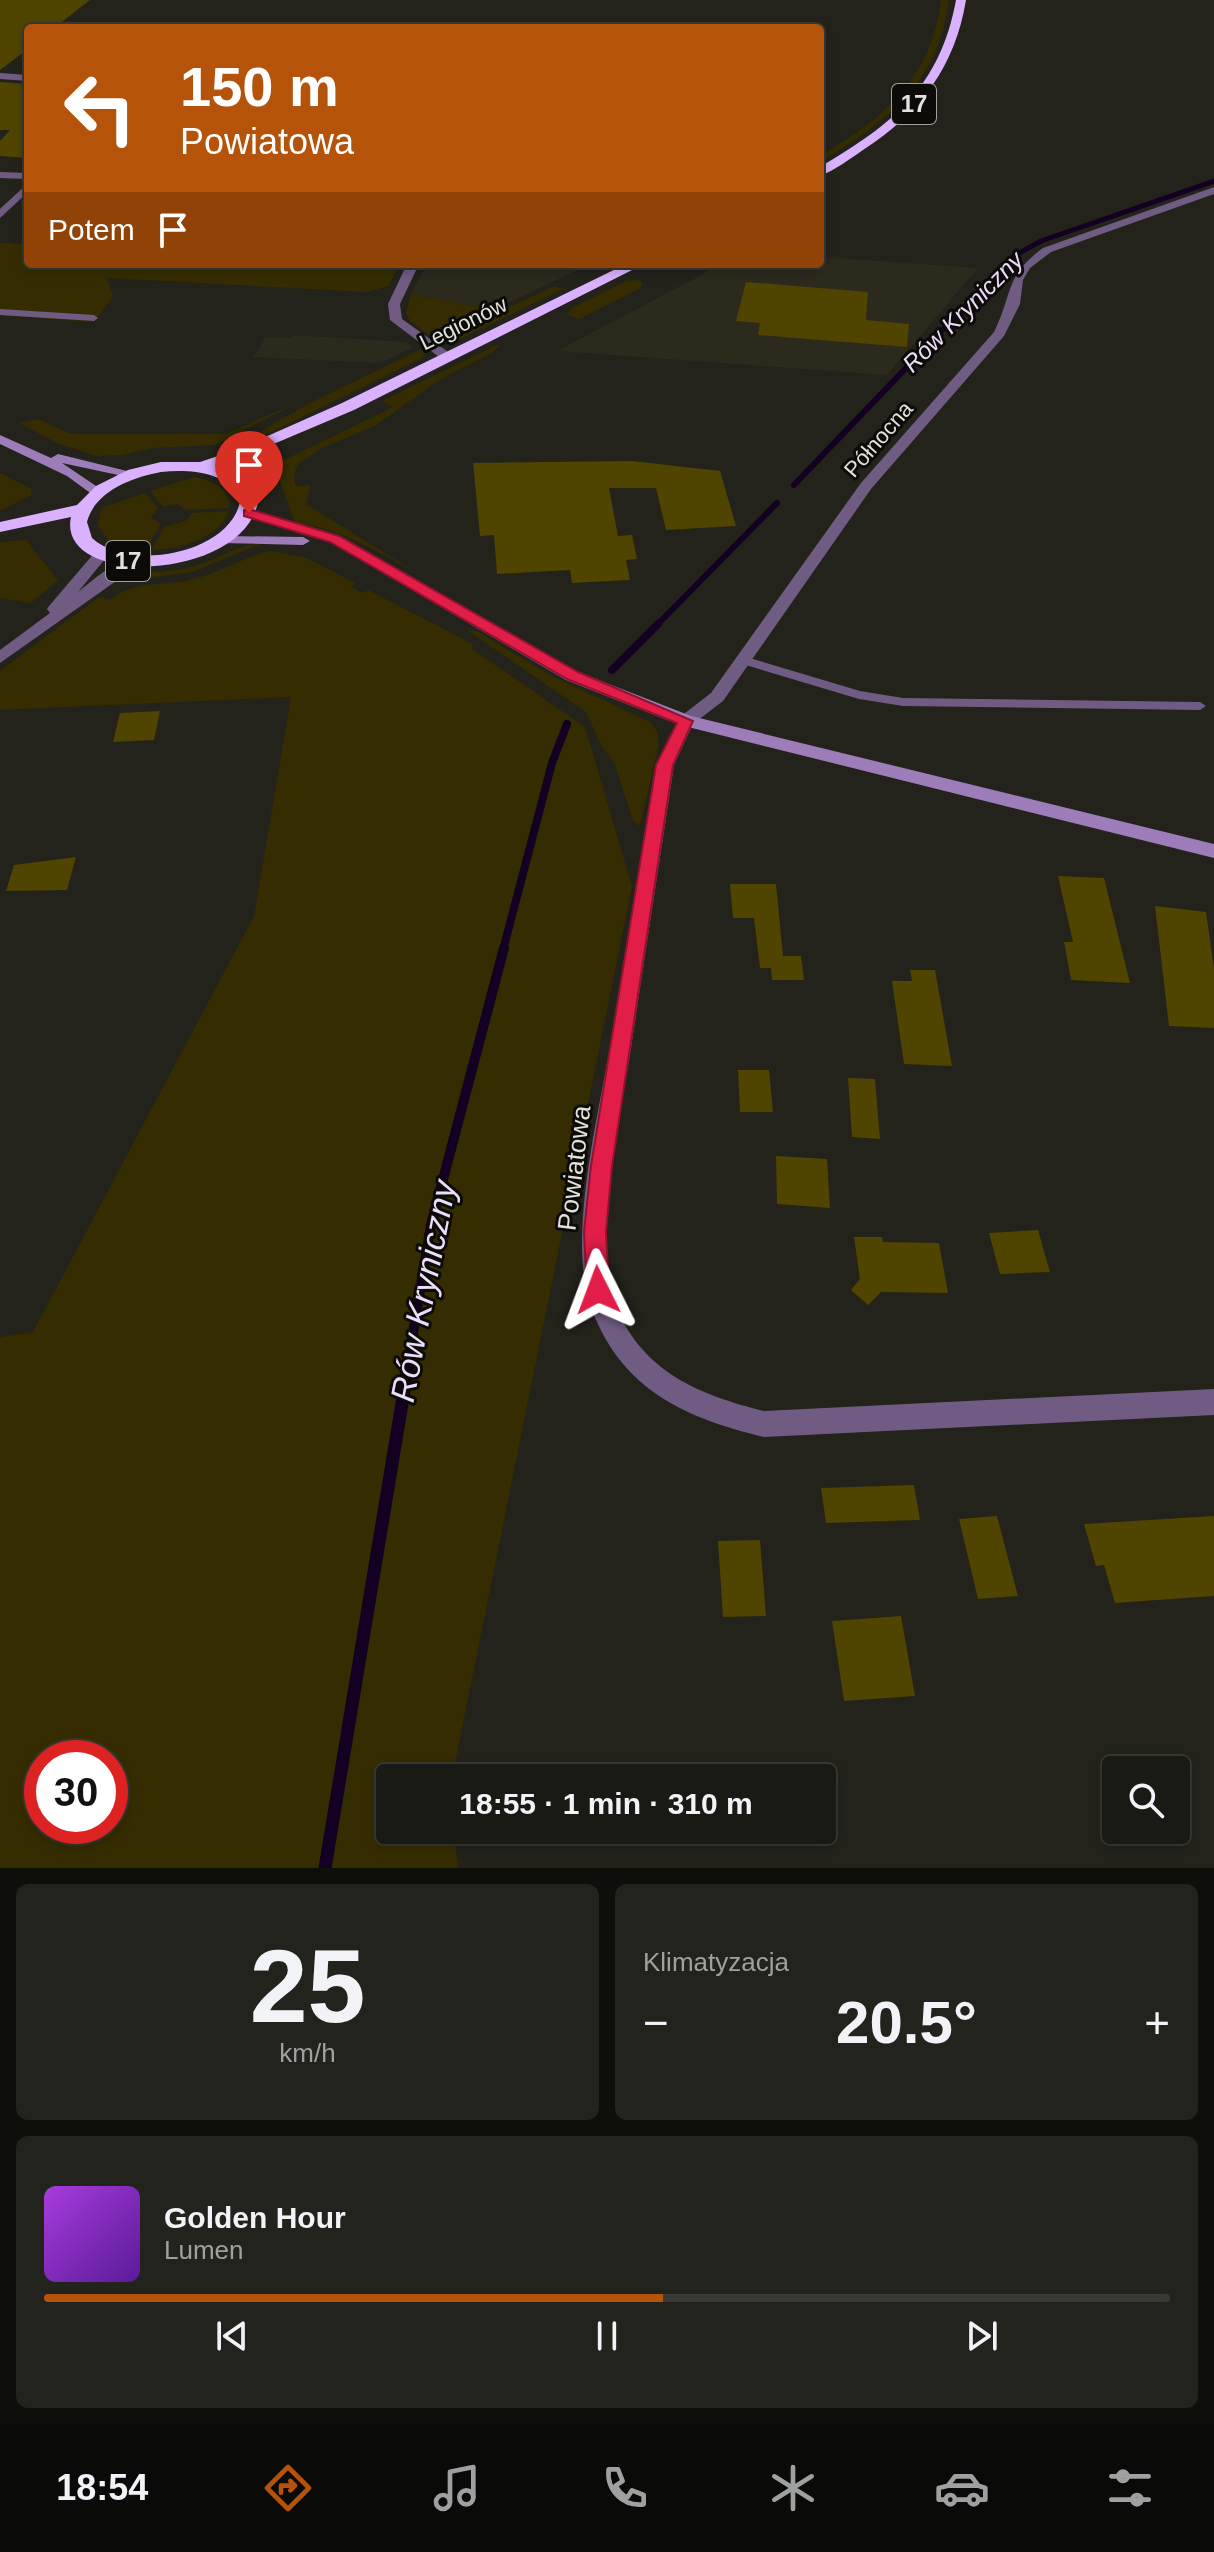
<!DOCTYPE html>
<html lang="pl">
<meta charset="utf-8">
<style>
:root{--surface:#1a1a14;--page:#23231d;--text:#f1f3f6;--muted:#9fa1a0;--line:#383834;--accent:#b45309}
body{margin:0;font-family:Helvetica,sans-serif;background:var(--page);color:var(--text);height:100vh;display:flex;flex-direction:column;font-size:30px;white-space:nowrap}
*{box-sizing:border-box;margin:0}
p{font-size:26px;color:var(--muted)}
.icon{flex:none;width:44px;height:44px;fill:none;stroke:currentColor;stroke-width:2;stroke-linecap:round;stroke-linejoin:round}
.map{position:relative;height:1868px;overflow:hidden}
.details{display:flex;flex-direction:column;gap:16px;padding:16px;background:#0e0e0b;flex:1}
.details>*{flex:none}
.guide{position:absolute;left:24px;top:24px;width:800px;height:244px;border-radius:8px;box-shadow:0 4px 12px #0003,0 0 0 2px var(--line);background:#b45309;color:#fff;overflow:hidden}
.fabs{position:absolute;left:1102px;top:1756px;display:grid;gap:16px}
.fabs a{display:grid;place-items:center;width:88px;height:88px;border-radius:8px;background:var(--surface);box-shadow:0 4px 12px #0003,0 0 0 2px var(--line);font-size:40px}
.speed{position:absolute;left:24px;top:1740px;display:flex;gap:16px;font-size:40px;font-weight:700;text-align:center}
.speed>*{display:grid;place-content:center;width:104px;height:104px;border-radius:50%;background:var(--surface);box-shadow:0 4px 12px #0003,0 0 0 2px var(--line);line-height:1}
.speed .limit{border:12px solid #d22;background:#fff;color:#111}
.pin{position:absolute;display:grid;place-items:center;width:68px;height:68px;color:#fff;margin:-82px -34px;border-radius:50% 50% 50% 0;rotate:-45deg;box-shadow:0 0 8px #0007}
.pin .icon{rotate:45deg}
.me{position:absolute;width:88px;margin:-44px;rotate:357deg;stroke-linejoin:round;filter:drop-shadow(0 0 6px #0008)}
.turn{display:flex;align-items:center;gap:28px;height:168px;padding:0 24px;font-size:36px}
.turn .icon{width:104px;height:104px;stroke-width:2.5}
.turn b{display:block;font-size:56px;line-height:68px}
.then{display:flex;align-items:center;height:76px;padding:0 24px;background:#0003;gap:16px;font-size:30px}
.big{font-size:60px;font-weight:600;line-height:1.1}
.details .widget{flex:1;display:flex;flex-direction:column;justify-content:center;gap:12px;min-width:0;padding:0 28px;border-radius:12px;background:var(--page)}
.details .dial{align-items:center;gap:0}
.dial b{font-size:104px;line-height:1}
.song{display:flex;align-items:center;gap:24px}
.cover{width:96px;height:96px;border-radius:12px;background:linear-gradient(135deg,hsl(280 70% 55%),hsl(270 70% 35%))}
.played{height:8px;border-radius:4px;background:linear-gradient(90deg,var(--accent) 55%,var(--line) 55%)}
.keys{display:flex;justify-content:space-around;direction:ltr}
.heat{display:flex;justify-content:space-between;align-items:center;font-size:44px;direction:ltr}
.details .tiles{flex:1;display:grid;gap:16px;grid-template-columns:1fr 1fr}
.widget:last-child{grid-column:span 2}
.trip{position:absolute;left:376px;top:1764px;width:460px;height:80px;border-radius:8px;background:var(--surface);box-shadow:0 4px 12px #0003,0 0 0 2px var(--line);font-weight:600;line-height:80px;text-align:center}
.menu{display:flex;height:128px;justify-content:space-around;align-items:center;background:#0a0a08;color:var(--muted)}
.menu .icon{width:56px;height:56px}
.menu .on{color:var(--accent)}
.menu b{font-size:36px;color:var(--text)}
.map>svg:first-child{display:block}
</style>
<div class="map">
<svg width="1214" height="1868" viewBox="0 0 1214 1868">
<rect width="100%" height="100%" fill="#23221b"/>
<g fill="#2c2a1d">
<path d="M 820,257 L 978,268 L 887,375 L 557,351 L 722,264 L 820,264 Z"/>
<path d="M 427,264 L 590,264 L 494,310 L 411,294 Z"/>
<path d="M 293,335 L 407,342 L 412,348 L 380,363 L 253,357 L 266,337 L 290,338 Z"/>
</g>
<g fill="#352d01" fill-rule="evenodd">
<path d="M 941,0 L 949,0 C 938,84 888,120 820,162 L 820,156 C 885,118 932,77 941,0 Z"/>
<path d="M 0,243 L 28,244 L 28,264 L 399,264 L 389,286 L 367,292 L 107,278 L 113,297 L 94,322 L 0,315 Z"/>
<path d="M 636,280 L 642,282 L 641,288 L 579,319 L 567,315 L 572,308 L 626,281 Z"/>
<path d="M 555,286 L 563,289 L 456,341 L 435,342 Z"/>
<path d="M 411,294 L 494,310 L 433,338 L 410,321 L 406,313 Z"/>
<path d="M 497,345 L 499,346 L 492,353 L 439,380 L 375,426 L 324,447 L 299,463 L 294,474 L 295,486 L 311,485 L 306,504 L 430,581 C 387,557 346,529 295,523 L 274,465 L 393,407 L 382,401 Z"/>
<path d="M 420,350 L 424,353 L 422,358 L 269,433 L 248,442 L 245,440 L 314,401 Z"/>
<path d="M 307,398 L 215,445 L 154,448 L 122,455 L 98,456 L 59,444 L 19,423 L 39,419 L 70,434 L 226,434 Z"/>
<path d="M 0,473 L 32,489 L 31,495 L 0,511 Z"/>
<path d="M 195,477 C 213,482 229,487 230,508 L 186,510 L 177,504 L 163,506 L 150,491 Z"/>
<path d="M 145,493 L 158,508 L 151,518 L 161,524 L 146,550 L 119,546 L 108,540 L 98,526 L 101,508 Z"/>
<path d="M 229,511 C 217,540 180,549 151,550 L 164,527 L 186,521 L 192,513 Z"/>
<path d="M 26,540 L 58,580 L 31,603 L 0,598 L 0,542 Z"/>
<path d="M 263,543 L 192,572 L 106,584 C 134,568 168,575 198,565 C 221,557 239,544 263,543 Z"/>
<path d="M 271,551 L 307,558 L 355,583 L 351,587 L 363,593 L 368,590 L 473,644 L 472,649 L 585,727 L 632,886 L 452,1778 L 390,1778 L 390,1830 L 454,1830 L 458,1868 L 0,1868 L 0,1337 L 33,1332 L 254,916 L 291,697 L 0,710 L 0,671 L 99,597 L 110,600 C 131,581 166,586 194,579 C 221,572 243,557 271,551 ZM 110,1758 L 110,1826 L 42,1826 L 42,1758 Z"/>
<path d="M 467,630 L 477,631 L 550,675 L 650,722 L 657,731 L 659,744 L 640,826 L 633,821 L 614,762 L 602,747 L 586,712 Z"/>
</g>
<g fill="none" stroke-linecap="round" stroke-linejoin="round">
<path stroke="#130022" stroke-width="5" d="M 906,368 L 1014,256 L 1041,241 L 1214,181"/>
<g stroke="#130022" stroke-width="6">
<path d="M 794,485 L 908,366"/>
<path d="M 656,626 L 777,503"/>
</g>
<g stroke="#130022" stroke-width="8">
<path d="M 612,670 L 658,624"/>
<path d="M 503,950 L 552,763 L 567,724"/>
</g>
<path stroke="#130022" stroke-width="10" d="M 409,1357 L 431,1225 L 504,948"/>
<path stroke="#130022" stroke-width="13" d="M 325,1868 L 410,1355"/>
</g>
<g fill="#4f4400">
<path d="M 0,0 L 90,0 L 54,28 L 28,28 L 28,49 L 0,70 Z"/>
<path d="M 0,82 L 28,84 L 28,158 L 0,156 L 0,141 L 10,130 L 0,130 Z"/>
<path d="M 746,282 L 868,292 L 866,320 L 909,324 L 907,347 L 758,335 L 760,323 L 736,321 Z"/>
<path d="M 632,461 L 720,471 L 736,526 L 666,530 L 656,488 L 609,488 L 618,536 L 632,535 L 637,559 L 626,560 L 630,580 L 572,583 L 570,570 L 497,574 L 494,535 L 480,536 L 473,463 Z"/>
<path d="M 160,711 L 154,740 L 113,742 L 120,713 Z"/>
<path d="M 76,857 L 67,890 L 6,891 L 14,865 Z"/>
<path d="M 1058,876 L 1104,878 L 1130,983 L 1071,980 L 1064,942 L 1073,942 Z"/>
<path d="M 730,884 L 776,884 L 783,956 L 801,956 L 804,980 L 772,980 L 771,968 L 760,968 L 754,918 L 733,918 Z"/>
<path d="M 1155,906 L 1206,912 L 1214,968 L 1214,1028 L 1169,1026 Z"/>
<path d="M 910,970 L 935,970 L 952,1066 L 904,1064 L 892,981 L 912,981 Z"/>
<path d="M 738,1070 L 769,1070 L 773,1112 L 740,1112 Z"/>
<path d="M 848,1078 L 875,1079 L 880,1139 L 852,1137 Z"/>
<path d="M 776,1156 L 827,1159 L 830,1208 L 777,1204 Z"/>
<path d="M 1038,1230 L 1050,1272 L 1000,1274 L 989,1233 Z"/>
<path d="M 854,1237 L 882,1237 L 883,1242 L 939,1243 L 948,1293 L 881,1292 L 868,1305 L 851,1290 L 860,1279 Z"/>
<path d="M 914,1485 L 920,1520 L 826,1523 L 821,1488 Z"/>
<path d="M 997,1516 L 1018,1596 L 978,1599 L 959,1519 Z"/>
<path d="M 1214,1516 L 1214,1596 L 1115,1603 L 1104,1565 L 1096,1566 L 1084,1524 Z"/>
<path d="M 760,1540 L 766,1616 L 723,1617 L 718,1541 Z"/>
<path d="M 901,1616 L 915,1696 L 844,1701 L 832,1621 Z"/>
</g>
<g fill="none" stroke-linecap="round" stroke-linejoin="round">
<g fill="#705c82" fill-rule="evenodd">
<path d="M 0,309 L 94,315 L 98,318 L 94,321 L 0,315 Z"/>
<path d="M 743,656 L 860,691 L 903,698 L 1200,702 L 1206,706 L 1200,710 L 903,706 L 859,699 L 739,663 L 737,660 Z"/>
</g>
<g fill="#705c82" fill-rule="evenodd">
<path d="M 0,73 L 28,75 L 28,81 L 0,79 Z"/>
<path d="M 0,172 L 28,173 L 28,179 L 0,178 Z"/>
<path d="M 28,183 L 28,192 L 0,218 L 0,209 Z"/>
<path d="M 1214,187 L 1214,194 L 1051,252 L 1030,268 L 1023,280 L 1020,304 L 1004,336 L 871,489 L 723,701 L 693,724 L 674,765 C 660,859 645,954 631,1048 C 621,1116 589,1244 616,1307 C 644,1373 700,1395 764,1411 L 1214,1389 L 1214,1415 L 764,1437 C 686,1418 623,1391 592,1310 C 566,1242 598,1119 610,1046 C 625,953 641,859 656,765 L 680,717 L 711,693 L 861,483 L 994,332 C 1014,291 1004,277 1043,248 Z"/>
<path d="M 407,264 L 419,264 L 400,304 L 402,319 L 451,354 L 451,360 L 443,360 L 390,320 L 388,304 Z"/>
<path d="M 101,549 L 109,554 L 78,592 C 94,580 119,555 140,559 L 143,562 L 0,663 L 0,650 L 50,613 L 47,609 L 49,606 L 96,551 Z"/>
</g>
<g fill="#9c7cb9" fill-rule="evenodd">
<path d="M 0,435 L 51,458 L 58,454 L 139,474 L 132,478 L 62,463 L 105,492 L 93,495 L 67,476 L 0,444 Z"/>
<path d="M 249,509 L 340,536 L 578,672 L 691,716 L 1214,844 L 1214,858 L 680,725 L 566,680 L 330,542 L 244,516 L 242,513 Z"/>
<path d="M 225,536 L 303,537 L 310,541 L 303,545 L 220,543 L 220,537 Z"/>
</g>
<g fill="#dab1fe" fill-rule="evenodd">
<path d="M 956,0 L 966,0 C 955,67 920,113 863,150 C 850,159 835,170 820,176 L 820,167 C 893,124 940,87 956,0 Z"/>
<path d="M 626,264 L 644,264 L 354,410 L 219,467 L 241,473 L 259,492 C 258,581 55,591 71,517 L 0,532 L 0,522 L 77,505 L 96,486 L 128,470 L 161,462 L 200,462 L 236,450 L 342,403 ZM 161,472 C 190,469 220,472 241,493 C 240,552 131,574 92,538 L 87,522 C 95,491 133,477 161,472 Z"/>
</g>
</g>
<path fill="#e11d48" stroke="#92132f" stroke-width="2" d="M 249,509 L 339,536 L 578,672 L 693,721 L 673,765 L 612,1166 L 606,1232 L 609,1290 L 606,1298 L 598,1301 L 590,1298 L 587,1290 L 584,1232 L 591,1166 L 656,765 L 677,723 L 567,679 L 330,542 L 244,516 L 244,510 Z"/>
<g text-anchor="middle" stroke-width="6" stroke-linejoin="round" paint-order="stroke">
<g font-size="22" fill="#e2e1dd" stroke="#0c0b08">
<text transform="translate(463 323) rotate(-26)" y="8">Legionów</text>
<text transform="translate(878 439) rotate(-49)" y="8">Północna</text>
</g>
<g fill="#0c0b08" stroke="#a2a19d" stroke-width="2">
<rect x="892" y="84" width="44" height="40" rx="6"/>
<rect x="106" y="541" width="44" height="40" rx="6"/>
</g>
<g font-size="24" font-weight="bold" fill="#e2e1dd">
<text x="914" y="112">17</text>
<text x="128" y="569">17</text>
</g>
<g font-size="24" font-style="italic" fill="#ecddfb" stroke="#0c0b08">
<text transform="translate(963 312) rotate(-45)" y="8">Rów Kryniczny</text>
</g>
<g font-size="26" fill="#e2e1dd" stroke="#0c0b08">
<text transform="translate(574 1168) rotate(-83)" y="9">Powiatowa</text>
</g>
<g font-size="34" font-style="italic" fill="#ecddfb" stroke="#0c0b08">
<text transform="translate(423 1291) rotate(-79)" y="12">Rów Kryniczny</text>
</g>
</g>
</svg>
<div class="fabs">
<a><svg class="icon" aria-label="search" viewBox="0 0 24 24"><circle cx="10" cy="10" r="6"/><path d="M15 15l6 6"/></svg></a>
</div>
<div class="speed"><div class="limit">30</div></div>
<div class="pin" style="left:249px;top:513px;background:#d93025"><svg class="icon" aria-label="arrive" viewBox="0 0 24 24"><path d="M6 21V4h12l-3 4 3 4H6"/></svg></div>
<svg class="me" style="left:598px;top:1290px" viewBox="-20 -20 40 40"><path d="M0-17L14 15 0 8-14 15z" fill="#e11d48" stroke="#fff" stroke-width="4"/></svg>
<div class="trip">18:55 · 1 min · 310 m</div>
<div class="guide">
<div class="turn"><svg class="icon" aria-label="left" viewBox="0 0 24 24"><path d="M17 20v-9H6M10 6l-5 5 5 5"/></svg><div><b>150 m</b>Powiatowa</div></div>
<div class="then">Potem<svg class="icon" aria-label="arrive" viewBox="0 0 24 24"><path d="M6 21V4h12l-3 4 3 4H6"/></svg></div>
</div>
</div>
<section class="details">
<div class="tiles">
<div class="widget dial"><b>25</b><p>km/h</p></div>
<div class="widget"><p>Klimatyzacja</p>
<div class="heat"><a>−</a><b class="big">20.5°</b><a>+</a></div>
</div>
<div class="widget">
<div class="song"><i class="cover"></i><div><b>Golden Hour</b><p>Lumen</p></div></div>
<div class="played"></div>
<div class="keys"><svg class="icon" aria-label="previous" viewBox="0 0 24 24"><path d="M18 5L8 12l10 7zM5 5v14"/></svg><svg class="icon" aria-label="pause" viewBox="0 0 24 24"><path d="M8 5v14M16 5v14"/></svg><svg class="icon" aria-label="next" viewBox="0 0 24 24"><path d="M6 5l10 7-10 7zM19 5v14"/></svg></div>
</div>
</div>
</section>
<nav class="menu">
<b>18:54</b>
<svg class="icon on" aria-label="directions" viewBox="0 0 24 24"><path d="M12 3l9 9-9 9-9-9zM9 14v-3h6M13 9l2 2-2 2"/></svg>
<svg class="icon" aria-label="music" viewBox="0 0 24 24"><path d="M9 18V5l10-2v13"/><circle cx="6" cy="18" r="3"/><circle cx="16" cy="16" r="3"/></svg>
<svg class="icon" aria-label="phone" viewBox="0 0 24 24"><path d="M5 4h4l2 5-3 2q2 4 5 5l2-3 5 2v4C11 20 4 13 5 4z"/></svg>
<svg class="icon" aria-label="climate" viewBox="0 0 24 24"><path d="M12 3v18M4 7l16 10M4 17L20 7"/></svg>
<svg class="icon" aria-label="car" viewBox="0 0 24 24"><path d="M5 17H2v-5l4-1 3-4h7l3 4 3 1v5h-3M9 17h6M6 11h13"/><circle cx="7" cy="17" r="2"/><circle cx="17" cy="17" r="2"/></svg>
<svg class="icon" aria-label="filters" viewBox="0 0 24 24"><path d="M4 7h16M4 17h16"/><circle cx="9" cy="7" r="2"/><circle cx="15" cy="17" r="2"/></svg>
</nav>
